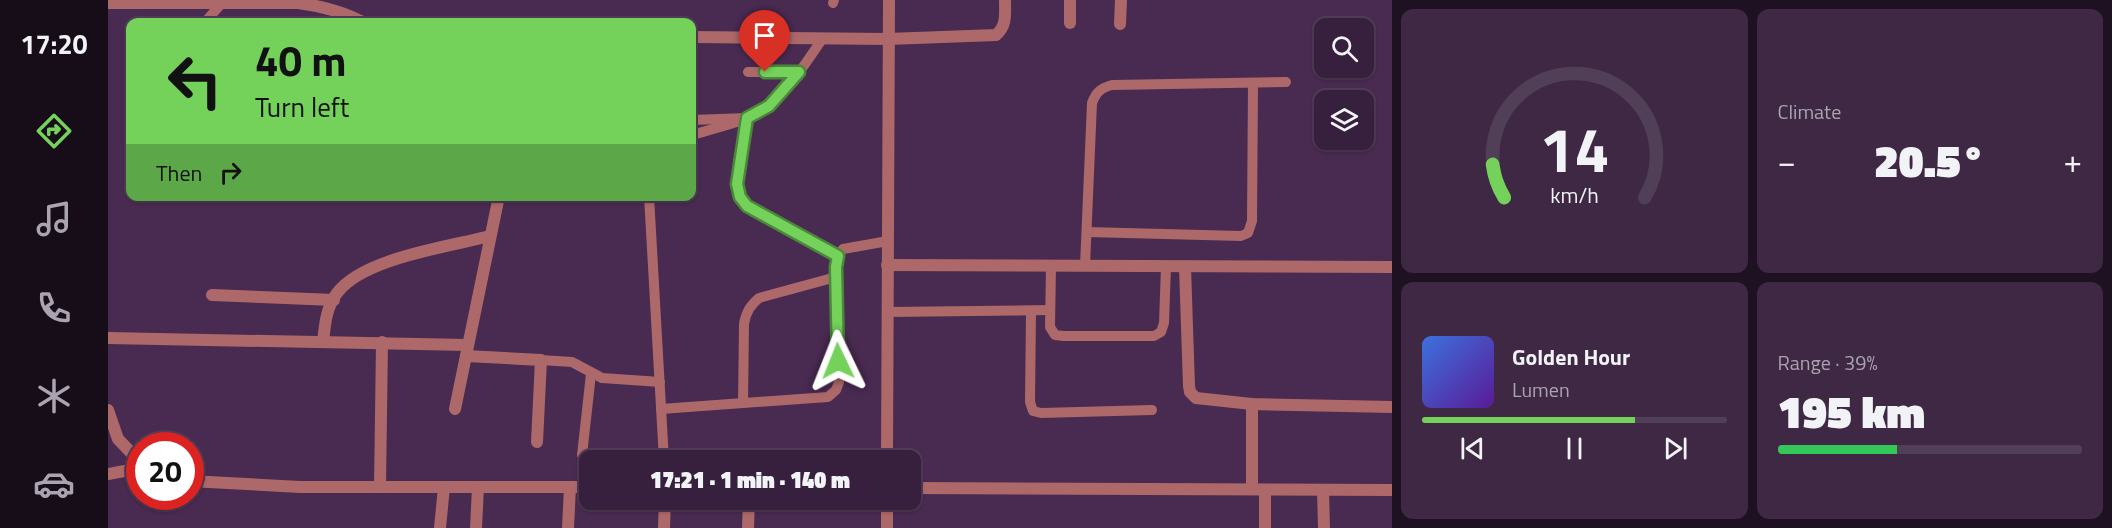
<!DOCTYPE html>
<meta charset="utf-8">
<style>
:root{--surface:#37203d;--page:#3e2844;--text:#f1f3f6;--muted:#aaa3b0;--line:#513e57;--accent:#74d25b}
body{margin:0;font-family:"Titillium Web",sans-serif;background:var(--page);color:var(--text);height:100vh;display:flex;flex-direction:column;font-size:22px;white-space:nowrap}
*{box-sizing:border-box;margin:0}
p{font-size:20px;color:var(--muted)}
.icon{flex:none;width:33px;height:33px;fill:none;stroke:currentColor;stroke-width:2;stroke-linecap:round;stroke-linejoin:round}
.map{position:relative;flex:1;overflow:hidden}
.details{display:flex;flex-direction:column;gap:9px;padding:9px;background:#1e1222;width:720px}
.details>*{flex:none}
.hud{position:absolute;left:18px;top:18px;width:570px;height:183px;border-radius:12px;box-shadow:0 2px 4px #0004,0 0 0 2px var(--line);background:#74d25b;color:#111;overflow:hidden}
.buttons{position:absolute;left:1206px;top:18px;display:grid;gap:12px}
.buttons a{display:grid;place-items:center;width:60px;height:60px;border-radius:12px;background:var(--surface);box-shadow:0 2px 4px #0004,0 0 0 2px var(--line);font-size:30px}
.speed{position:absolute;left:18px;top:432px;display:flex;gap:12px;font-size:30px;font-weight:700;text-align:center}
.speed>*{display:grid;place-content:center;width:78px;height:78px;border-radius:50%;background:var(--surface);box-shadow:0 2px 4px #0004,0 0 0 2px var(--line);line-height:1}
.speed .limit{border:9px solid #d22;background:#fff;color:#111}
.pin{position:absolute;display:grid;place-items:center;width:51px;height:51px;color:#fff;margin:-62px -26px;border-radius:50% 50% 50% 0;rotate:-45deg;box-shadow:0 0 6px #0007}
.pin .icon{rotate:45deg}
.me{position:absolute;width:66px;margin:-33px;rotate:358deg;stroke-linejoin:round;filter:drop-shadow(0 0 4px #0008)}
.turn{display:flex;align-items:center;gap:21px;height:126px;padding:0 30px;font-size:27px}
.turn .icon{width:78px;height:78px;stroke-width:2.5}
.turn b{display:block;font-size:42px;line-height:51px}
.then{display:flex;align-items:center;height:57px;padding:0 30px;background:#0003;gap:12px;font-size:22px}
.big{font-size:45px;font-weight:800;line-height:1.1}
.details .tile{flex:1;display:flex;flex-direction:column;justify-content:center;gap:9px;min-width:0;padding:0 21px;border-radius:12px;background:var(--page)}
.details .dial{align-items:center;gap:0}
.dial svg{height:156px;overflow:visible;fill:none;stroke:var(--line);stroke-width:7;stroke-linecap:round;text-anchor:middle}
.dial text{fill:var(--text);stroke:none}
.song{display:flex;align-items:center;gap:18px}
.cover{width:72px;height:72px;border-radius:9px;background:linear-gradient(135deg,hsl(220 70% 55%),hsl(270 70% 35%))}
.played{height:6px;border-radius:3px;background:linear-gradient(90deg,var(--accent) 70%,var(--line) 70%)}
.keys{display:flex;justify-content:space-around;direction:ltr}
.heat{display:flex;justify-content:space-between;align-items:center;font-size:33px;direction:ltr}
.charge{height:9px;border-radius:4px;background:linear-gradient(90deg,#34c759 39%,var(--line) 0)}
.details .tiles{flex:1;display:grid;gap:9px;grid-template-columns:repeat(2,1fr)}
.trip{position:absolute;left:471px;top:450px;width:342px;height:60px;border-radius:12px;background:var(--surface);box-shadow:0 2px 4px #0004,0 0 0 2px var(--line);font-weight:800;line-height:60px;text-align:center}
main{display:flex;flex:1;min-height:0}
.dock{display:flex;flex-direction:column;width:108px;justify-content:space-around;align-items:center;background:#160d18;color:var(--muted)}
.dock .icon{width:42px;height:42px}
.dock .current{color:var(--accent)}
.dock b{font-size:27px;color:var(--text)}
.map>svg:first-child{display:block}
</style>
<main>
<nav class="dock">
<b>17:20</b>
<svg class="icon current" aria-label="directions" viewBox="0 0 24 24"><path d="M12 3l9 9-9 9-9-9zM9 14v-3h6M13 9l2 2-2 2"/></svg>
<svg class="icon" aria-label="music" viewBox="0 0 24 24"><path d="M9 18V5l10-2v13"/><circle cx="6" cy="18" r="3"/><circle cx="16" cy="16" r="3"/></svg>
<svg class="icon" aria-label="phone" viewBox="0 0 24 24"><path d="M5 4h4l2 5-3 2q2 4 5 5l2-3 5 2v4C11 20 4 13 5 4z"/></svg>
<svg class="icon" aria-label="climate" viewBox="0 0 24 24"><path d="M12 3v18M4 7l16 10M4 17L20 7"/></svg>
<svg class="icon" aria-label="car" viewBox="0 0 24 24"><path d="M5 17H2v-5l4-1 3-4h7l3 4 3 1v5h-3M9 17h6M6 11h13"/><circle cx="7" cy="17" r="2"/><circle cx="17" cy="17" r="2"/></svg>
</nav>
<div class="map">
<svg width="1284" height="528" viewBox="0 0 1284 528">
<rect width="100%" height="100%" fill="#492a51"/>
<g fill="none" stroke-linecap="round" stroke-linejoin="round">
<g stroke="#ad6869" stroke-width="10">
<path d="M 725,3 L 726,0"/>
<path d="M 97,22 L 115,2"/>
<path d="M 640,72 L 691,72"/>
<path d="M 584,120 L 639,118 L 629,184 L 632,197 L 639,206 L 730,256"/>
<path d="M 584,135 C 601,130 620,125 638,119 C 673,105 694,68 715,38"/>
<path d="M 541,196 L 556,460"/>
<path d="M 979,232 L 1133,236 L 1140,233 L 1144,221 L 1145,83"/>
<path d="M 943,266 L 942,327 L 947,335 L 956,336 L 1046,336 L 1053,332 L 1056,323 L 1058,266"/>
<path d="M 977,266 L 984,103 C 988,92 993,88 1004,85 L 1178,82"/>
<path d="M 923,311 L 922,402 L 925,411 L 933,413 L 1044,410"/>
<path d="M 779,312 L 942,310"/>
<path d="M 433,360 L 464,362 L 494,378 L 552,382"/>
<path d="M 635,403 L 636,324 C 638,312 642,306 651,298 L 728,277"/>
<path d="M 553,409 L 720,397 L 728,390 L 731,382 L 728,267 L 730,256 L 735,249 L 780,241"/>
<path d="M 474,455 L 483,374"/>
</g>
<g stroke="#ad6869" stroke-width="12">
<path d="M 962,0 L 962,23"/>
<path d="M 0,3 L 190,3 C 214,6 233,11 255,22"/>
<path d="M 1012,24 L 1013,0"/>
<path d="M 584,37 L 780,39 L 888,35 C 899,26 897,14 897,0"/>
<path d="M 1077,267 L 1081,386 L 1082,392 L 1088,398 L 1144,404 L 1284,407"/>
<path d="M 104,295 L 226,300"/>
<path d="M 0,338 L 360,345"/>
<path d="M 215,342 C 217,324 218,308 229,293 C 255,258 340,247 382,236"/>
<path d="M 358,356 L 433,360 L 429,442"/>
<path d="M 1144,404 L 1144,489"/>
<path d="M 347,409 L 391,196"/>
<path d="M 0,410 L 10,439 L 32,462"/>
<path d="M 0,474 L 32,468"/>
<path d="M 82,481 L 192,487 L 482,487"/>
<path d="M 272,487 L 274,342"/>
<path d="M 802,488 L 1284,490"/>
<path d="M 1157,490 L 1157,528"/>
<path d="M 1215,490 L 1216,528"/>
<path d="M 332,528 L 336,487"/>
<path d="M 368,528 L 370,487"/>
<path d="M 460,528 L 462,487"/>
<path d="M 556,528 L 557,500"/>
<path d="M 640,528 L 641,500"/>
</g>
<g stroke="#ad6869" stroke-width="12">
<path d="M 779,265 L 1284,267"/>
<path d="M 779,460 L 781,0"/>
<path d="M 779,528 L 779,500"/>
</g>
</g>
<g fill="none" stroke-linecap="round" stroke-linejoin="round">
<g stroke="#4b883b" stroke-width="15">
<path id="route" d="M 657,72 L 691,72 L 661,106 L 639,118 L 629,184 L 632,197 L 639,206 L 730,256 L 728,267 L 730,361"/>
</g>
<use href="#route" stroke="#74d25b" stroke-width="10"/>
</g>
</svg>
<div class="buttons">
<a><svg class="icon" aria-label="search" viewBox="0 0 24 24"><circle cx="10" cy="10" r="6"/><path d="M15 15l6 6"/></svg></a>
<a><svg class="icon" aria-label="layers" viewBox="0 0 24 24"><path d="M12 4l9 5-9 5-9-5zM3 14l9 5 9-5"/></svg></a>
</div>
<div class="speed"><div class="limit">20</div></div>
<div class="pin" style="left:657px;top:72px;background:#d93025"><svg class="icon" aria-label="arrive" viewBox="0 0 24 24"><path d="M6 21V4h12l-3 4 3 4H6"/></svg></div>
<svg class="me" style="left:730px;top:361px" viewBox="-20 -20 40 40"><path d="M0-17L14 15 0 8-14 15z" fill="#74d25b" stroke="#fff" stroke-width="4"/></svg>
<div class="trip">17:21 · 1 min · 140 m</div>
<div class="hud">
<div class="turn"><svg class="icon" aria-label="left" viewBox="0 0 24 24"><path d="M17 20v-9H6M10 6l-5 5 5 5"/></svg><div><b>40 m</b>Turn left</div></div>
<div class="then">Then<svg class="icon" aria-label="right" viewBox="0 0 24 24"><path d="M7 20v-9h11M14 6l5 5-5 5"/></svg></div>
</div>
</div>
<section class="details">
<div class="tiles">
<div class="tile dial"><svg viewBox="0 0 100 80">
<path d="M14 69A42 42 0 1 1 86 69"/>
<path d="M14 69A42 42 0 0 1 8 52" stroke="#74d25b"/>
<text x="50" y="56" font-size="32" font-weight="700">14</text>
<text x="50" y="72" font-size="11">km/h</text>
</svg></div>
<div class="tile"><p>Climate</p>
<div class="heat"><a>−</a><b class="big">20.5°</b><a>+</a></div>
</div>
<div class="tile">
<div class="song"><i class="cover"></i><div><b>Golden Hour</b><p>Lumen</p></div></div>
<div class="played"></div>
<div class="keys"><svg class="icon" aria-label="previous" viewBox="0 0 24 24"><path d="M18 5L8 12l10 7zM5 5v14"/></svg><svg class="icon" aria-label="pause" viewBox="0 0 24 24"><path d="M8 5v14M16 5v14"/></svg><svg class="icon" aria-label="next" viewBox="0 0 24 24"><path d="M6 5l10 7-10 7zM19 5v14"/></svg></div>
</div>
<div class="tile"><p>Range · 39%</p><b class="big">195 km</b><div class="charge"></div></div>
</div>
</section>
</main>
